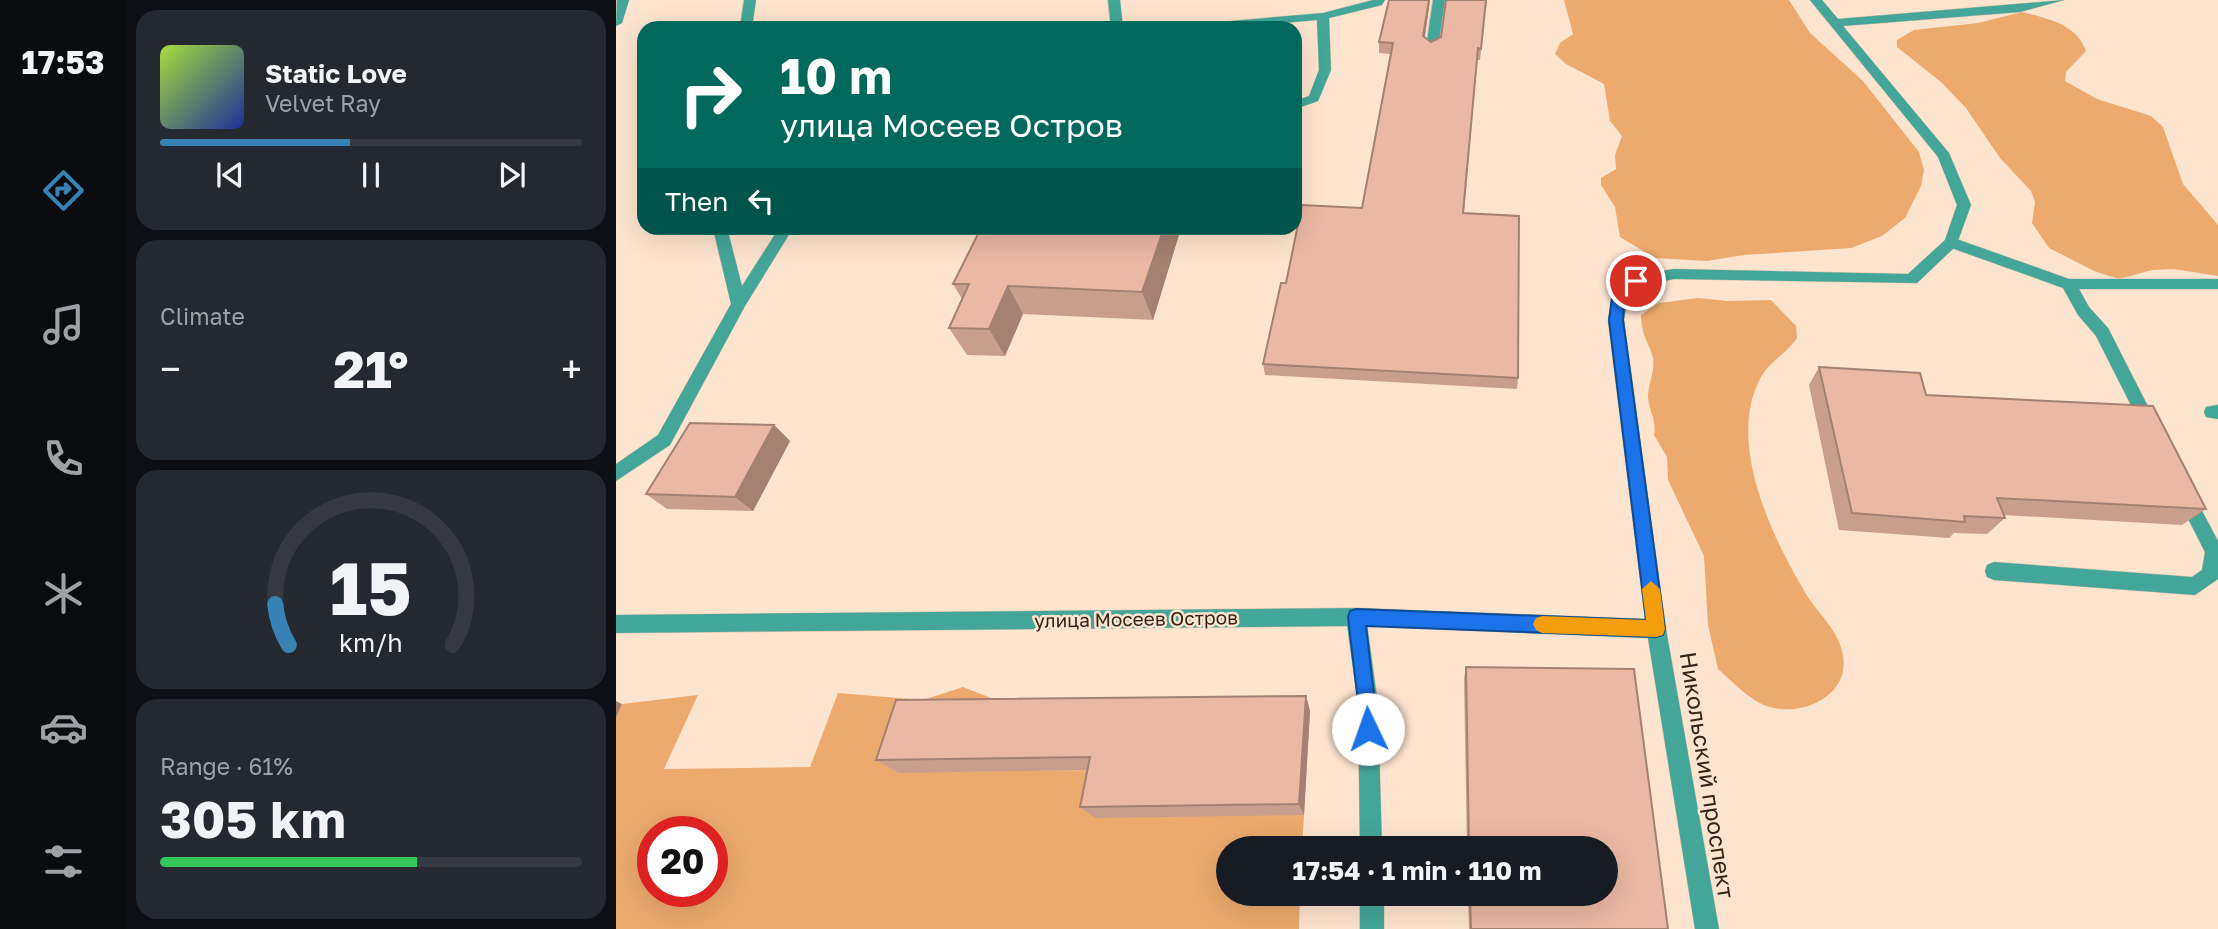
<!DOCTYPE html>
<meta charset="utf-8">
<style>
:root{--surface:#171b24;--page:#242831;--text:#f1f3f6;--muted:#9ea1a6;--line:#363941;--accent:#3781b5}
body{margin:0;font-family:"Golos Text",sans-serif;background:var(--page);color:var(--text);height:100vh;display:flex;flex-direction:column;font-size:26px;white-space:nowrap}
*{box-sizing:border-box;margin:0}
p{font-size:23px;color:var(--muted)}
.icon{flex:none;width:38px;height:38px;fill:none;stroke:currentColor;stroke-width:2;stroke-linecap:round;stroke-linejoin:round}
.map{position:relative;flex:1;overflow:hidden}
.details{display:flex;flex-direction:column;gap:10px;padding:10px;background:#0d0f14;width:490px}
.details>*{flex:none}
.hud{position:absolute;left:21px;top:21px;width:665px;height:214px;border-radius:21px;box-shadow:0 7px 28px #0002;background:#00695c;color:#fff;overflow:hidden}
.speed{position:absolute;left:21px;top:816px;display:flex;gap:14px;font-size:35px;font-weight:700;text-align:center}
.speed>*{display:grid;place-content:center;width:91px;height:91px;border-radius:50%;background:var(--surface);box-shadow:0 7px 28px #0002;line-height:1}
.speed .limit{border:10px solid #d22;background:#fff;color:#111}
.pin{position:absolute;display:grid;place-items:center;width:60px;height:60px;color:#fff;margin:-30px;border:4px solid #fff;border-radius:50%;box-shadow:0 2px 7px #0007}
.me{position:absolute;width:77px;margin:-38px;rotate:357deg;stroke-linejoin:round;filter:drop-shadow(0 0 5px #0008)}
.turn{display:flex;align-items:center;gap:24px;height:147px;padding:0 28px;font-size:32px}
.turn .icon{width:91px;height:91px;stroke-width:2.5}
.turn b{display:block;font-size:49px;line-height:60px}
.then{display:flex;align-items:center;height:66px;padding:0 28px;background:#0003;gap:14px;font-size:26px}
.big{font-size:52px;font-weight:700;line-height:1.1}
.details .card{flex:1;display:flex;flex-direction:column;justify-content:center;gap:10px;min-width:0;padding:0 24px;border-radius:21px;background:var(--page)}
.details .dial{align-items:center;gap:0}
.dial svg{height:182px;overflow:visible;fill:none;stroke:var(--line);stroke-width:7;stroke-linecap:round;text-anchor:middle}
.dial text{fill:var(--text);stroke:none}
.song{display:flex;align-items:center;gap:21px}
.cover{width:84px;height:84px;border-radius:10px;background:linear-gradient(135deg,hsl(80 70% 55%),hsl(230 70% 35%))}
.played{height:7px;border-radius:4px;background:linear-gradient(90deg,var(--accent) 45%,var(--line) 45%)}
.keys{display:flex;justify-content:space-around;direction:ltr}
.heat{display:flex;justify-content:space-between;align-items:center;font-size:38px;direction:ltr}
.charge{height:10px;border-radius:5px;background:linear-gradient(90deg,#34c759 61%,var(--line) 0)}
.trip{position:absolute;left:600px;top:836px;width:402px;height:70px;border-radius:35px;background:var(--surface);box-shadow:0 7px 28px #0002;font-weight:700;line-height:70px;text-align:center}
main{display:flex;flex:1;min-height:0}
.menu{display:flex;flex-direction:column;width:126px;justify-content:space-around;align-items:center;background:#090b0e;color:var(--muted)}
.menu .icon{width:49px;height:49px}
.menu .selected{color:var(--accent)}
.menu b{font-size:32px;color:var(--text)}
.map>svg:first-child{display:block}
</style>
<main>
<nav class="menu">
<b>17:53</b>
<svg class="icon selected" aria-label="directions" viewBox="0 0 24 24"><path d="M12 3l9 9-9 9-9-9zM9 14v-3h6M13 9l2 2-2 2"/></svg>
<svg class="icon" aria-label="music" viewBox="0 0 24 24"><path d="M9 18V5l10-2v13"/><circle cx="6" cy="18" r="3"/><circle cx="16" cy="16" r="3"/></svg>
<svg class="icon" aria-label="phone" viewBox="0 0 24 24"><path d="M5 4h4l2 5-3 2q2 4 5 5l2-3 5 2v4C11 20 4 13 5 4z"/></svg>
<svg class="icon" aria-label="climate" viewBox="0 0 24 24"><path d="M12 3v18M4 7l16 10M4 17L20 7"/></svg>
<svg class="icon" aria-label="car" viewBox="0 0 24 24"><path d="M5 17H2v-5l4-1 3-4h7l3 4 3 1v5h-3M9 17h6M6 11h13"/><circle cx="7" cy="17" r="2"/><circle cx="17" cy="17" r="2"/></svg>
<svg class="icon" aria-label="filters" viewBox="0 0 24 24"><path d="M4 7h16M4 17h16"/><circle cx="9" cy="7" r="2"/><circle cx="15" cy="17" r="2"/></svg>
</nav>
<section class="details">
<div class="card">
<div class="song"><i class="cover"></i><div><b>Static Love</b><p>Velvet Ray</p></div></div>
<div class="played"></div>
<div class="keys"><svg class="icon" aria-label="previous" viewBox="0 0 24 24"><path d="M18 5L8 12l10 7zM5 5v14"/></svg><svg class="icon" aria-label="pause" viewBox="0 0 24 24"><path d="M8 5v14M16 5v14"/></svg><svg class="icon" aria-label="next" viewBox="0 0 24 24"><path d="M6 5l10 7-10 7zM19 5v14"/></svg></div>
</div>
<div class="card"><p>Climate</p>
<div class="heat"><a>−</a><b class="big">21°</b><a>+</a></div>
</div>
<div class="card dial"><svg viewBox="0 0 100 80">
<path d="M14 69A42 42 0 1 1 86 69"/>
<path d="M14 69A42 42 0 0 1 8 51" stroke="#3781b5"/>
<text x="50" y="56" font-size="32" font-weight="700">15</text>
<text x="50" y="72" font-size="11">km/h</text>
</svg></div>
<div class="card"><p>Range · 61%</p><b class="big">305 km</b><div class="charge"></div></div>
</section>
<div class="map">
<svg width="1602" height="929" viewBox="0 0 1602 929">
<rect width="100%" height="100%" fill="#fde4cf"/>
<g fill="#ecaa6e" fill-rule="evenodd">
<path d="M 948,0 L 1173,0 L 1194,33 L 1247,81 L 1303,152 L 1308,170 L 1305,186 L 1289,218 L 1266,236 L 1235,248 L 1128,255 L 1091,261 L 1039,258 L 1004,237 L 999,207 L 985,185 L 985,178 L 1000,169 L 999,155 L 1006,136 L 994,121 L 988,84 L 950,64 L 939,54 L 944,43 L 957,34 Z"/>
<path d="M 1406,12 C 1431,18 1461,24 1470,51 L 1450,72 L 1449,81 L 1481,99 L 1535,116 L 1547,127 L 1567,184 L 1602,225 L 1602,276 L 1558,269 L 1536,270 L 1503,279 L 1478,271 L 1433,248 L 1416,223 L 1419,202 L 1415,191 L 1384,158 L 1350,108 L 1325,82 L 1281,47 L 1281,40 L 1298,30 L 1362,23 Z"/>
<path d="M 1082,298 L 1111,301 L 1155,300 L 1180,326 L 1181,338 C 1171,353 1154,361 1145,377 C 1109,442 1157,540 1192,597 C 1205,617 1223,631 1227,656 C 1234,694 1188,717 1154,707 C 1135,702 1117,682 1102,669 L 1092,625 L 1088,556 L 1052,480 L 1051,457 L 1038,435 C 1041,421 1033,411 1032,397 C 1032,384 1039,372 1037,358 C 1033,341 1026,339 1025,315 L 1043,303 Z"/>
<path d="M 347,687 L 416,714 L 284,772 L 488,770 L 688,815 L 686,849 L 612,849 L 612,894 L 684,894 L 683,929 L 0,929 L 0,718 L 6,704 L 82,695 L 48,769 L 194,767 L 222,693 L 307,700 ZM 37,831 L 96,831 L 96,891 L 37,891 Z"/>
</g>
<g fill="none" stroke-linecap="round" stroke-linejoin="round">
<g stroke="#d9c2ae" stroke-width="1">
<g id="lane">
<path d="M 1,0 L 13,0 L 6,23 L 0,26 Z"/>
<path d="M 128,0 L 140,0 L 136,28 L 124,28 Z"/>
<path d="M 492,0 L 504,0 L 507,28 L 495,28 Z"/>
<path d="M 757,0 L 769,0 L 766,5 L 713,18 L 715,70 L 702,101 L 679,109 L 679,101 L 693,96 L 703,70 L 701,20 L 609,28 L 563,28 L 569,25 L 707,13 Z"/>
<path d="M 817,0 L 829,0 L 822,48 L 816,52 L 810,48 Z"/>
<path d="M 97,228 L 111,228 L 126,286 L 163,228 L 177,228 L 129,306 L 54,445 L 0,481 L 0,464 L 42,435 L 115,304 Z"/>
<path d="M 1335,237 L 1453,279 L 1602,279 L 1602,289 L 1463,289 L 1473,307 L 1492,328 L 1542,426 L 1540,431 L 1528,431 L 1480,336 L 1462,315 L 1447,288 L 1330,246 L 1330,238 Z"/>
<path d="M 1602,405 L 1602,419 L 1590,417 L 1588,412 L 1590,407 Z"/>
<path d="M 1569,487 L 1575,490 L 1602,541 L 1602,579 L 1579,595 L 1378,580 L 1371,577 L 1369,571 L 1371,565 L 1378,562 L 1576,577 L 1586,570 L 1589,552 L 1560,495 L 1563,490 Z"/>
<path d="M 740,608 L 747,611 L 750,617 L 762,705 L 766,849 L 744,849 L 742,705 L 730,617 L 733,611 Z"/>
<rect x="744" y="894" width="24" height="35"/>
</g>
</g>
<g stroke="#d9c2ae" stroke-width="1">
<path id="street" d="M 1194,0 L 1206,0 L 1222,19 L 1448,0 L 1404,12 L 1227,26 L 1333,153 L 1355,205 L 1340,246 L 1301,283 L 1058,279 C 1028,285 1013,286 1008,320 L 1050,629 L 1103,929 L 1079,929 L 1032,638 L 740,626 L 0,633 L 0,615 L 740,608 L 1029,619 L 992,320 C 999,278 1021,275 1058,269 L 1292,274 L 1329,240 L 1341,205 L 1322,157 Z"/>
</g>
<use href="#lane" fill="#43a698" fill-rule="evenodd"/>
<use href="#street" fill="#43a698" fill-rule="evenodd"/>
</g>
<g fill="#ca9e8c">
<path d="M 773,0 L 814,0 L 809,37 L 815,42 L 825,37 L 871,0 L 864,60 L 861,60 L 848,213 L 902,378 L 901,389 L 649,375 L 647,364 L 670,283 L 746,208 L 774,54 L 763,53 L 763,42 Z"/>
<path d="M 365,228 L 565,228 L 537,320 L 407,314 L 389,356 L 351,355 L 333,328 L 346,299 L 337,284 Z"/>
<path d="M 1203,367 L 1310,395 L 1590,509 L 1566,525 L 1388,515 L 1389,518 L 1371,534 L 1338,533 L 1333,538 L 1223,530 L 1193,385 Z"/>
<path d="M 158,425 L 174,441 L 137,511 L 51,509 L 30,494 Z"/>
<path d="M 850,667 L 1018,669 L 1052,929 L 853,929 L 852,894 L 990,894 L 990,849 L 851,849 L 848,678 Z"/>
<path d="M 690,696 L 694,711 L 688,815 L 479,818 L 464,807 L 471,770 L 283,773 L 260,760 Z"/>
</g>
<g fill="#a48172">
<path d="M 813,0 L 814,0 L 807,48 L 807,36 Z"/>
<path d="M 548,228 L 565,228 L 537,320 L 526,292 Z"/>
<path d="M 392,286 L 407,314 L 389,356 L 373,329 Z"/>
<path d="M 158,425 L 174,441 L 137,511 L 119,497 Z"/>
<path d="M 690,696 L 694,711 L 688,815 L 683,804 Z"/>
<path d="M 0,701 L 6,704 L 0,718 Z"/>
</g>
<g fill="#ebb8a3" stroke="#a48172" stroke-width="2">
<path d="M 773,0 L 813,0 L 807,36 L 815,42 L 825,37 L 830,0 L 870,0 L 865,49 L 862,48 L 847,213 L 903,216 L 902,378 L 647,364 L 665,283 L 670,283 L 686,205 L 746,208 L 777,43 L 763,42 Z"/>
<path d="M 365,228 L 548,228 L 526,292 L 392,286 L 373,329 L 333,328 L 353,284 L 337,284 Z"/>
<path d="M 1203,367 L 1304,373 L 1310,395 L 1537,406 L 1590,509 L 1381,498 L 1389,518 L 1348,516 L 1349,522 L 1236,513 Z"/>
<path d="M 74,423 L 158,425 L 119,497 L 30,494 Z"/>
<path d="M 850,667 L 1018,669 L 1052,929 L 855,929 L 854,894 L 990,894 L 990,849 L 853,849 Z"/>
<path d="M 690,696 L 683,804 L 464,807 L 474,757 L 260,760 L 280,700 Z"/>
</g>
<path fill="#1a73e8" stroke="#114b97" stroke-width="2" d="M 1020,277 L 1027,281 L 1008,302 L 1007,320 L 1049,629 L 1047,635 L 1040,637 L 750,626 L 762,729 L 759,735 L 752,738 L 746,735 L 732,617 L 734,611 L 740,609 L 1030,620 L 993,320 L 996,297 Z"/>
<path fill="#f59e0b" d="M 1035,581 L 1044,589 L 1049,629 L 1047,635 L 1040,637 L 926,633 L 920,630 L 917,624 L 920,618 L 926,616 L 1030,620 L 1026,589 Z"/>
<g text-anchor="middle" stroke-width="5" stroke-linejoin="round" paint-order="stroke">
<g font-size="19" fill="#352518" stroke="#fde4cf">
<text transform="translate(520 619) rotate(-1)" y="7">улица Мосеев Остров</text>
</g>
<g font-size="23" fill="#352518" stroke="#fde4cf">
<text transform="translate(1091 775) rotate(81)" y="8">Никольский проспект</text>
</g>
</g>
</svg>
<div class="speed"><div class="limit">20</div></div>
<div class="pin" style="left:1020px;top:281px;background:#d93025"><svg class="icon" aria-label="arrive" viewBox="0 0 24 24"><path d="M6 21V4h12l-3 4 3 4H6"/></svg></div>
<svg class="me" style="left:752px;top:729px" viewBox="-20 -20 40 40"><circle r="19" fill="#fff"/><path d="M0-13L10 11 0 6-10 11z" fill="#1a73e8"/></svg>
<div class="trip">17:54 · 1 min · 110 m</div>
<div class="hud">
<div class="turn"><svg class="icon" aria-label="right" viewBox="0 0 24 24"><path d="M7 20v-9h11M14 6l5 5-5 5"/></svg><div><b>10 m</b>улица Мосеев Остров</div></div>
<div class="then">Then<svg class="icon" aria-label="left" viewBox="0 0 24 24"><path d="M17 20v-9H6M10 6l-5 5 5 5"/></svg></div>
</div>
</div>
</main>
